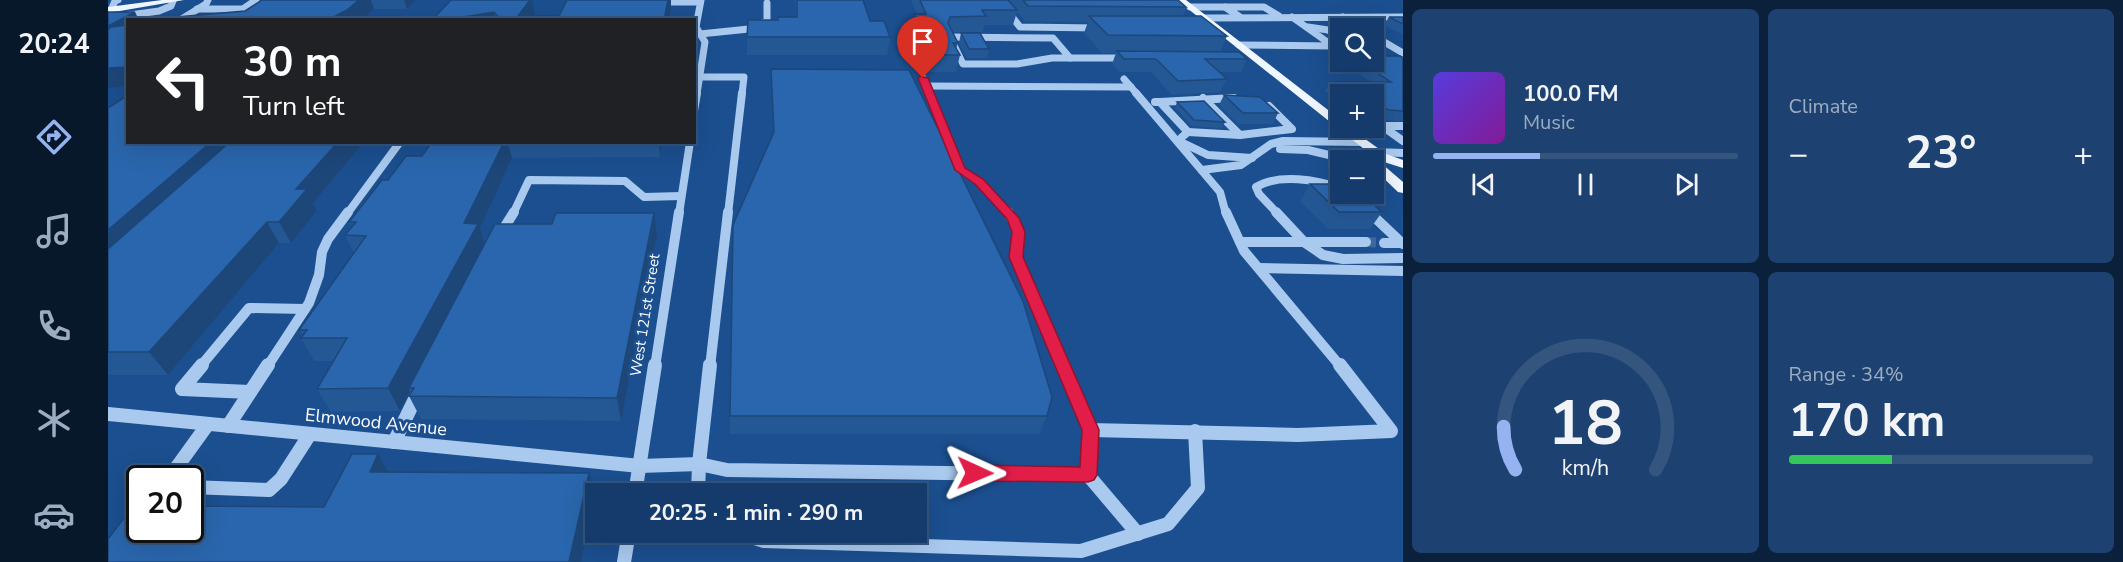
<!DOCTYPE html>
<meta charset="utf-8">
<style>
:root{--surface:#143b6b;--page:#1d4271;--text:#f1f3f6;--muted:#9dadc1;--line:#33557e;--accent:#95b2f1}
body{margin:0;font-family:"Nunito Sans",sans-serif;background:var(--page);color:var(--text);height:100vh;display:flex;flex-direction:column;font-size:22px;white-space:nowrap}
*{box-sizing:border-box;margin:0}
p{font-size:20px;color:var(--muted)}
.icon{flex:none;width:33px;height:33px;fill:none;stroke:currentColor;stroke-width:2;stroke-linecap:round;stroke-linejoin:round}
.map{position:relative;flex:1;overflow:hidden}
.panel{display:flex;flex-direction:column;gap:9px;padding:9px;background:#0b203b;width:720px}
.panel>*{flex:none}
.hud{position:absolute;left:18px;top:18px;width:570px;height:126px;border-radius:0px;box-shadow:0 6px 24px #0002,0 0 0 2px var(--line);background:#202124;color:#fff;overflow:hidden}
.controls{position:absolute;left:1222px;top:18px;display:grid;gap:12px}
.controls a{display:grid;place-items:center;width:54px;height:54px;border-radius:0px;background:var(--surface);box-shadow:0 6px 24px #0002,0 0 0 2px var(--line);font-size:30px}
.speed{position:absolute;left:18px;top:465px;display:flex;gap:12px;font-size:30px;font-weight:700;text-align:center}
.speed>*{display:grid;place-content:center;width:78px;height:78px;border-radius:50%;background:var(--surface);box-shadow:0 6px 24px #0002,0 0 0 2px var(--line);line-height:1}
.speed .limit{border:3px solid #111;border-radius:9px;background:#fff;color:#111}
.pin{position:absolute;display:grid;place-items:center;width:51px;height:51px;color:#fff;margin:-62px -26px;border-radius:50% 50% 50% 0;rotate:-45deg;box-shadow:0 0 6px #0007}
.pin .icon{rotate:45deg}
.me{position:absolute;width:66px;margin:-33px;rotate:91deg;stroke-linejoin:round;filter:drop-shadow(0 0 4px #0008)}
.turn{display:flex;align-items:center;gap:21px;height:126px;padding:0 18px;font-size:27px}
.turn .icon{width:78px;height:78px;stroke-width:2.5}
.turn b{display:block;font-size:42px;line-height:51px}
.big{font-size:45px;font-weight:700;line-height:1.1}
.panel .card{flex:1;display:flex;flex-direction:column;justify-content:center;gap:9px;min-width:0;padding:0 21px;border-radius:9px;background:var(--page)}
.panel .dial{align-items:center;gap:0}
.dial svg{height:156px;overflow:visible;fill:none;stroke:var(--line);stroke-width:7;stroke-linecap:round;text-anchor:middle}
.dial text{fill:var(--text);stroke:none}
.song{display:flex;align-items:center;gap:18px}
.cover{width:72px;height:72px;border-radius:9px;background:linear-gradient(135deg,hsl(250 70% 55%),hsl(290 70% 35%))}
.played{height:6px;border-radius:3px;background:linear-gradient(90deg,var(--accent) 35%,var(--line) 35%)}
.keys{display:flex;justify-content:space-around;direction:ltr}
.heat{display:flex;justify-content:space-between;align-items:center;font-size:33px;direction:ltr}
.charge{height:9px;border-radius:4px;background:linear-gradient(90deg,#34c759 34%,var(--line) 0)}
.panel .tiles{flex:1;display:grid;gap:9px;grid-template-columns:repeat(2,1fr)}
.trip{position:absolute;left:477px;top:483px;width:342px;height:60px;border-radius:0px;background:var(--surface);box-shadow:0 6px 24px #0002,0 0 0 2px var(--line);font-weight:700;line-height:60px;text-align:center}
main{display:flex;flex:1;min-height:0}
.dock{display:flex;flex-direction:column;width:108px;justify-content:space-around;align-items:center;background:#08182b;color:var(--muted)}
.dock .icon{width:42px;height:42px}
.dock .selected{color:var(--accent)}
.dock b{font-size:27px;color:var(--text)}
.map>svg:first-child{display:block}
</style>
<main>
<nav class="dock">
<b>20:24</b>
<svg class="icon selected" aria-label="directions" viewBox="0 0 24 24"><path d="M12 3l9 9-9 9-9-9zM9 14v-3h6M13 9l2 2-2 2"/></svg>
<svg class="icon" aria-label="music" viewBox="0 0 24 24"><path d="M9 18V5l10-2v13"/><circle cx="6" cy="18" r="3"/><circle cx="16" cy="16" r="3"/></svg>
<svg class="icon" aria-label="phone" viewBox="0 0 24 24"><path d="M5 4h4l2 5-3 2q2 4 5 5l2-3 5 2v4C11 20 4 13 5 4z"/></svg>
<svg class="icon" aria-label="climate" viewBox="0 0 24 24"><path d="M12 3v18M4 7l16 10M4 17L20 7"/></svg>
<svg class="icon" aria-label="car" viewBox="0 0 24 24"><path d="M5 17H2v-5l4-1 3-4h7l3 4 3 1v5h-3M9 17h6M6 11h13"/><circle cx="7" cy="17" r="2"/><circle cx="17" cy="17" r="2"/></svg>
</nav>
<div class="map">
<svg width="1295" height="562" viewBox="0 0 1295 562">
<rect width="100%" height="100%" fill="#1b4f8f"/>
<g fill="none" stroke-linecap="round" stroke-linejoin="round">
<path stroke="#3d69a0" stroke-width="10" stroke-dasharray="10 5" stroke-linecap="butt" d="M 1258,242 L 1276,243"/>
<g stroke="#a9c9ee" stroke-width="7">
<path d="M 891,0 L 912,27 L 991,28"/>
<path d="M 551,2 L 592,2"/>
<path d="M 1082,7 L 1117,7"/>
<path d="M 89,9 L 135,9 L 148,0"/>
<path d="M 3,10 L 7,1 L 10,0"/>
<path d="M 1132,17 L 1117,7 L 1156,7 L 1171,16"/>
<path d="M 1235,17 L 1254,28"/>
<path d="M 0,18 L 51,11 L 63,6 L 65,1"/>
<path d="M 1096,18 L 1295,17"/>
<path d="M 72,20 L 98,4 L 100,0"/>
<path d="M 1200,27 L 1220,30 L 1233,38"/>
<path d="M 592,34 L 641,29 L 659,21 L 659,3"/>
<path d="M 1266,36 L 1295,53"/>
<path d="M 842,37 L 945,38 L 962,58 L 944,58 L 909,64 L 855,64 Z"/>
<path d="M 1131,45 L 1225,46 L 1184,17"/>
<path d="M 962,58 L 1021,58"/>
<path d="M 592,77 L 636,77 L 634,94"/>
<path d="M 815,78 L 822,94"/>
<path d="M 1016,79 L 1029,94"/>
<path d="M 819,86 L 1023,87"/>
<path d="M 589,94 L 597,42 L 588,27 L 593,0"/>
</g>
<g stroke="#a9c9ee" stroke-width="8">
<path d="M 821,93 L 853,170 L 871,182 L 901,214"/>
<path d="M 1028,93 L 1112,192 L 1118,214"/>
<path d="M 1095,98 L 1132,135"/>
<path d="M 1047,102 L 1052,102 L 1080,132 L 1074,137"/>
<path d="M 1052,102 L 1126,98"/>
<path d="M 586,111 L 589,93"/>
<path d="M 1266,123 L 1274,126 L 1295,126"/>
<path d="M 1274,126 L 1295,141"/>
<path d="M 1080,132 L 1132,135 L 1184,129 L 1161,106"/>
<path d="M 1075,143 L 1100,155 L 1144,158"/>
<path d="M 1172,149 L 1200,150 L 1242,160"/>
<path d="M 1267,152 L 1295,153"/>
<path d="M 1094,170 L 1133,165 L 1163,144 L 1175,141 L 1255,142"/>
<path d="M 1242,194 L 1263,214"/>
<path d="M 239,214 L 292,142"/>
<path d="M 405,214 L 421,180 L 517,181 L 536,197 L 573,196"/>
<path d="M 571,214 L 582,142"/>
<path d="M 620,214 L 634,93"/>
<path d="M 1170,214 L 1151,194 L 1148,187 C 1171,173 1209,180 1233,188"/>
</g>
<g stroke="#a9c9ee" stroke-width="10">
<path d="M 900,212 L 911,232 L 908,257 L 956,367"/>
<path d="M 1118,212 L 1136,251 L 1233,367"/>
<path d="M 1261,212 L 1295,244"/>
<path d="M 391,236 L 406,212"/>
<path d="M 1132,242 L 1196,242 L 1168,212"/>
<path d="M 1196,242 L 1215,255 L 1235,259 L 1295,258"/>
<path d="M 1196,242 L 1258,242"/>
<path d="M 1276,243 L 1294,243"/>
<path d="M 1151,268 L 1295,271"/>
<path d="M 92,367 L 141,308 L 197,309"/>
<path d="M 159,367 L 201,303 L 211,275 L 214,252 L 220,239 L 240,212"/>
<path d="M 547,367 L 571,212"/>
<path d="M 602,367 L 620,212"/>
</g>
<g stroke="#a9c9ee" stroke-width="14">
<path d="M 94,365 L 74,389 L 142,392"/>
<path d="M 955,365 L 983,430 L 1190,435 L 1283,431 L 1232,365"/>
<path d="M 0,414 L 532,466 L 591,464 L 619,470 L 980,475 L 983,430"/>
<path d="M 120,426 L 160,365"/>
<path d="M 286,442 L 311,391"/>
<path d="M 980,475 L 1030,534"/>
<path d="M 61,478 L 100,424"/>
<path d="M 82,487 L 161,490 L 173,479 L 202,434"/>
<path d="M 527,494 L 547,365"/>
<path d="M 590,494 L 591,464 L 602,365"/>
<path d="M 629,532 L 656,541 L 973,551 L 1060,524 L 1090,488 L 1087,431"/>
<path d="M 516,562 L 521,532"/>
</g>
<g fill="#f0f6ff" fill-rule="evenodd">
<path d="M 54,0 L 76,0 L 0,13 L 0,7 Z"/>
<path d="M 1069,0 L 1078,0 L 1233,120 L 1233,128 L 1242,128 L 1278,154 L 1295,160 L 1295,168 L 1276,162 L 1273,163 L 1295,182 L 1295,193 L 1290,192 L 1266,169 L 1266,160 L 1262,160 L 1266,157 Z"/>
</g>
</g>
<g fill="#245895">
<path d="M 154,0 L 308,0 L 299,9 L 266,9 L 254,20 L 69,20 L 137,11 Z"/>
<path d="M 343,0 L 427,15 L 426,16 L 451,16 L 459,0 L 563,0 L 563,8 L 561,20 L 324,20 Z"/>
<path d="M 687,0 L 755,0 L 762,21 L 782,37 L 779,55 L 639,55 L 639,37 L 670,20 L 688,17 Z"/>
<path d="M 803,0 L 1070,0 L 1078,7 L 1075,16 L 1119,36 L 1112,52 L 1139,59 L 1133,72 L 1111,72 L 1119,79 L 1112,92 L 1064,95 L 1043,72 L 1011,72 L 1004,64 L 1008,53 L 994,53 L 976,33 L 980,22 L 917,21 L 909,12 L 905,25 L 876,25 L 875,32 L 844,32 L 850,43 L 848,49 L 852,55 L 848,72 L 821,72 L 804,30 L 806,14 L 809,14 Z"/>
<path d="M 1281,17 L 1295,17 L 1295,35 L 1276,25 Z"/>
<path d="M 853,33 L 881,49 L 879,58 L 859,58 L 851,43 Z"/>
<path d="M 1295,58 L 1295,121 L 1275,120 L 1266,115 L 1266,94 L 1233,94 L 1233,103 L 1217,91 L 1223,82 L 1263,82 L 1237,64 L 1239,62 L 1266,62 Z"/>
<path d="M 663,69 L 939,416 L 931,434 L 622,434 L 622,416 L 665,134 Z"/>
<path d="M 1116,95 L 1170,113 L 1165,124 L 1130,124 L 1111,105 Z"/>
<path d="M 1069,102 L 1117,122 L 1114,128 L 1084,126 L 1067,108 Z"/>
<path d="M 0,108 L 20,142 L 256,142 L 205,203 L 209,211 L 183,243 L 171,243 L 60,375 L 0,375 Z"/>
<path d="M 324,142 L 554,142 L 552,157 L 404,158 L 372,228 L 377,244 L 549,235 L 513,421 L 313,419 L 301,396 L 303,393 L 302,391 L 292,411 L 223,412 L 209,389 L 225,361 L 206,361 L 193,338 L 195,335 L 191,330 L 246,253 L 237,235 L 244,227 L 241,222 L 280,180 L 314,156 Z"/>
<path d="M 1202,184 L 1274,212 L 1262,229 L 1220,229 L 1192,201 Z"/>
</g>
<g fill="#1d4779">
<path d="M 251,0 L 263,0 L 266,9 L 254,20 L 220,20 Z"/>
<path d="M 296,0 L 308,0 L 299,9 Z"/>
<path d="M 422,0 L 424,0 L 427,15 L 423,20 L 410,16 Z"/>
<path d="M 560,0 L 563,0 L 563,8 L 561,20 L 556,20 Z"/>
<path d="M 27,12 L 31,20 L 20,20 L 20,39 L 0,50 L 0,26 Z"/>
<path d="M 386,12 L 388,20 L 337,20 Z"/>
<path d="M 20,67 L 20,86 L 0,88 L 0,68 Z"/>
<path d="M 103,142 L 137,142 L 0,267 L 0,230 Z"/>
<path d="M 230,142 L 256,142 L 205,203 L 209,211 L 183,243 L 171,222 L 188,189 Z"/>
<path d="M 396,142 L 399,142 L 404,158 L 372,228 L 377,245 L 301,388 L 302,391 L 292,411 L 280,388 L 356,223 Z"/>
<path d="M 551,142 L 554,142 L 552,157 Z"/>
<path d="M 546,213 L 549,235 L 513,421 L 509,398 Z"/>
<path d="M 159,222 L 171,243 L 60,375 L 41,352 Z"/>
<path d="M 270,454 L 283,477 L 262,472 Z"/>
<path d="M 481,473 L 487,495 L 473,562 L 461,562 Z"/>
</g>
<g fill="#2a66ad" stroke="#1d4779" stroke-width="1.5">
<path d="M 154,0 L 251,0 L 239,10 L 220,20 L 69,20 L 69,17 L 137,11 Z"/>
<path d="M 343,0 L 422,0 L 410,16 L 451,16 L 459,0 L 560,0 L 556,20 L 393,20 L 386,12 L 337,20 L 324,20 Z"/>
<path d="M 689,0 L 755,0 L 762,21 L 776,21 L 782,37 L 639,37 L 640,20 L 670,20 L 670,17 L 689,17 Z"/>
<path d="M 812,0 L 900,0 L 909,10 L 874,10 L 878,16 L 842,17 L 840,23 L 850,43 L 845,43 L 852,55 L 824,55 L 806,14 L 818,14 Z"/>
<path d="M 915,0 L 1070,0 L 1078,7 L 920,6 Z"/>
<path d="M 0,12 L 27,12 L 0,26 Z"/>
<path d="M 981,16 L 1093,16 L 1119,36 L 1000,35 Z"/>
<path d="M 1281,17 L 1295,17 L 1295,24 Z"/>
<path d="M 20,25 L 20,67 L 0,68 L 0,30 L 3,27 Z"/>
<path d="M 853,33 L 872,33 L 881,49 L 861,49 Z"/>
<path d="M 1009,51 L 1131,52 L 1139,59 L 1097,59 L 1119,79 L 1070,81 L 1048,59 L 1016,59 Z"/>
<path d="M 1266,56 L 1292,56 L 1295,58 L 1295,111 L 1281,110 L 1266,103 L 1266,94 L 1240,94 L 1223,82 L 1283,82 L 1252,62 L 1266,62 Z"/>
<path d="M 663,69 L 801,70 L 915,301 L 944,397 L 939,416 L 622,416 L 625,225 L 666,132 Z"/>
<path d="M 20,95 L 20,142 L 103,142 L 0,230 L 0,108 Z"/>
<path d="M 1116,95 L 1152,97 L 1170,113 L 1135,113 Z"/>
<path d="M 1096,101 L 1117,122 L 1086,120 L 1069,102 Z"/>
<path d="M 122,142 L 230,142 L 188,189 L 199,189 L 171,222 L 159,222 L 41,352 L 0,352 L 0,249 Z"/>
<path d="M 324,142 L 396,142 L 356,223 L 370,224 L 280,388 L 209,389 L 239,338 L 193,338 L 199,330 L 191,330 L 258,236 L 237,235 L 248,222 L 241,222 L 274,180 L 280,180 L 298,156 L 314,156 Z"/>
<path d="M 1202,184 L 1233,184 L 1233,194 L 1253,194 L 1274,212 L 1231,212 Z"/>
<path d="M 448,213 L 546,213 L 509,398 L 301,396 L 306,388 L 301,388 L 387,224 L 444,224 Z"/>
<path d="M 244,454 L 270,454 L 262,472 L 481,473 L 461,562 L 0,562 L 0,539 L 25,506 L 32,506 L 32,530 L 82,530 L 82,506 L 216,507 Z"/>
</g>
<path fill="#e11d48" stroke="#92132f" stroke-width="1.5" d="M 812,76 L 820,78 L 857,168 L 875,179 L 911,218 L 917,232 L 915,257 L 991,430 L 989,475 L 986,480 L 980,482 L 867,481 L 861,478 L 858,473 L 861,468 L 867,465 L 972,467 L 974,430 L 901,257 L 904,232 L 899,219 L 867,184 L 847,170 L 810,78 Z"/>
<g text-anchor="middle" stroke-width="6" stroke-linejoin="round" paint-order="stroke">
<g font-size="15" fill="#fff" stroke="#1b4f8f">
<text transform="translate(537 315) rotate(-81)" y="5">West 121st Street</text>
</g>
<g font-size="18" fill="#fff" stroke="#1b4f8f">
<text transform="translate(268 422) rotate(6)" y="6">Elmwood Avenue</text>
</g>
</g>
</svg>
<div class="controls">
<a><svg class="icon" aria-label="search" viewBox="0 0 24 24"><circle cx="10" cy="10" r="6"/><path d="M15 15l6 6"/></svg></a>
<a>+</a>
<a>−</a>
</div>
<div class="speed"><div class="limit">20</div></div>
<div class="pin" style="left:815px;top:78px;background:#d93025"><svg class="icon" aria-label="arrive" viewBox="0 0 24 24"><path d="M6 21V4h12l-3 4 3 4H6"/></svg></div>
<svg class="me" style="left:867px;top:473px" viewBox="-20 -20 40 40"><path d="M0-17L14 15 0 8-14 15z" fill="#e11d48" stroke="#fff" stroke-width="4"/></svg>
<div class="trip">20:25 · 1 min · 290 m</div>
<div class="hud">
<div class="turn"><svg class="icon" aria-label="left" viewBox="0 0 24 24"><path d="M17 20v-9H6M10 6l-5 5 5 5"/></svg><div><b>30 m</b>Turn left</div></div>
</div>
</div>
<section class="panel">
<div class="tiles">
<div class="card">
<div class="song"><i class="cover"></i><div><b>100.0 FM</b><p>Music</p></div></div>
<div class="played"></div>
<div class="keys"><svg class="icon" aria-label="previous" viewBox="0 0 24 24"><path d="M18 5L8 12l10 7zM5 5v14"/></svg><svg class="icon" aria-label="pause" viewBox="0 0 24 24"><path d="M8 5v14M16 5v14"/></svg><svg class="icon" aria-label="next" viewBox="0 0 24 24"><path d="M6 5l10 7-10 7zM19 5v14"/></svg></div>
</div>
<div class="card"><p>Climate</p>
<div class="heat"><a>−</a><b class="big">23°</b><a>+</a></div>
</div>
<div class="card dial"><svg viewBox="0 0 100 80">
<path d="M14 69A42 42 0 1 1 86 69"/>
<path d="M14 69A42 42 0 0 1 8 47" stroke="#95b2f1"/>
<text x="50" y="56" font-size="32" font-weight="700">18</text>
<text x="50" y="72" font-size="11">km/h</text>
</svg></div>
<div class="card"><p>Range · 34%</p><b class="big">170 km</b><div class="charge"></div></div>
</div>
</section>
</main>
